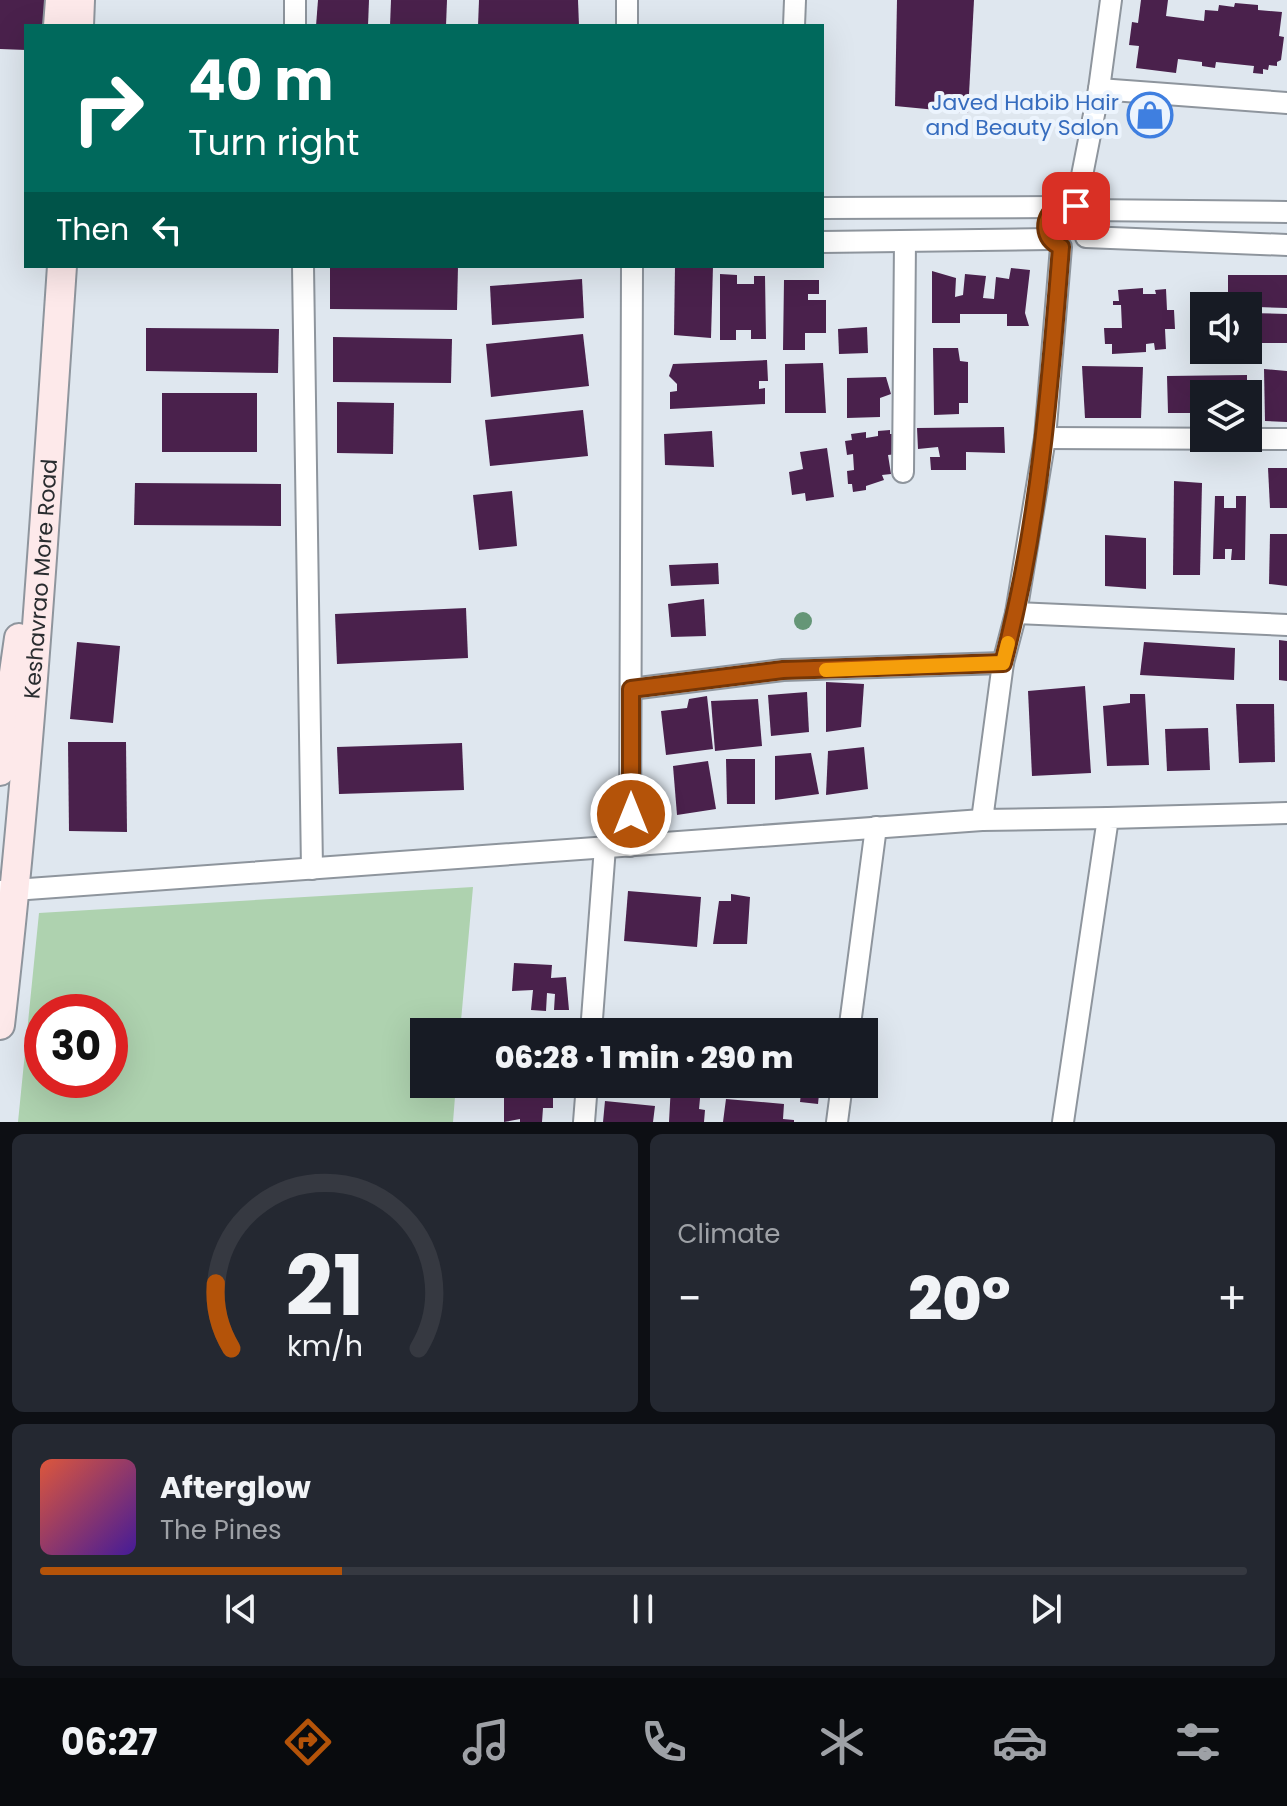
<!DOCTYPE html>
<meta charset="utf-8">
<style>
:root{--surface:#171b24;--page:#242831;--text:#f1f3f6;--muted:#9ea1a6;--line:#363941;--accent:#b45309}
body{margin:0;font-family:Poppins,sans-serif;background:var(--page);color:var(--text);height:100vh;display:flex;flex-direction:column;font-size:30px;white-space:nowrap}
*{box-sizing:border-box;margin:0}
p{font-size:26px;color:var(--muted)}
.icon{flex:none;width:44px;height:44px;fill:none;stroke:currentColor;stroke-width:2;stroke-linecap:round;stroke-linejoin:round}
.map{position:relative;height:1122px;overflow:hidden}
.side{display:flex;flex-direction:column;gap:12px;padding:12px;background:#0d0f14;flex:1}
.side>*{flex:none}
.hud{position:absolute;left:24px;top:24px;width:800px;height:244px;border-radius:0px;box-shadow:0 8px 32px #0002;background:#00695c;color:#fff;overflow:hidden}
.controls{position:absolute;left:1190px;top:292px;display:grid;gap:16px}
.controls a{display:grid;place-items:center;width:72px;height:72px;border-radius:0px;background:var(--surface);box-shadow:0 8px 32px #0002;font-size:40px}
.speed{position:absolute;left:24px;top:994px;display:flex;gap:16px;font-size:40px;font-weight:700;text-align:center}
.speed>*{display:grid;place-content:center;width:104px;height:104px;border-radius:50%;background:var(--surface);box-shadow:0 8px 32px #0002;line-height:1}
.speed .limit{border:12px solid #d22;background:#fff;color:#111}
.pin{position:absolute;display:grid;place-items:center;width:68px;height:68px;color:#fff;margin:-34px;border-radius:16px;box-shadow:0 4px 12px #0006}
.me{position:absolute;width:88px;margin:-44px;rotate:0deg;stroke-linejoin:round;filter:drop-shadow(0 0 6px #0008)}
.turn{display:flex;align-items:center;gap:28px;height:168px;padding:0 32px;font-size:36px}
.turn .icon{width:104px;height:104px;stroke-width:2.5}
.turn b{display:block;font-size:56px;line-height:68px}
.then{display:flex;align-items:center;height:76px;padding:0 32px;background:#0003;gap:16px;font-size:30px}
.big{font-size:60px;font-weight:800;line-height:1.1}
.side .tile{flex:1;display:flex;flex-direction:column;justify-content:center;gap:12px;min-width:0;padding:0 28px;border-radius:12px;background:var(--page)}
.side .dial{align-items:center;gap:0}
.dial svg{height:208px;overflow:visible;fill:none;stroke:var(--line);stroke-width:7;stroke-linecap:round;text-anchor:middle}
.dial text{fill:var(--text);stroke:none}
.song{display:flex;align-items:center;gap:24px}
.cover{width:96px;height:96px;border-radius:12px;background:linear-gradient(135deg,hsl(10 70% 55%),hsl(260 70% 35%))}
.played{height:8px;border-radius:4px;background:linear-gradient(90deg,var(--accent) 25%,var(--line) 25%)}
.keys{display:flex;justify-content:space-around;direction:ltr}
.heat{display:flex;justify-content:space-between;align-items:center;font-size:44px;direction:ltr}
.side .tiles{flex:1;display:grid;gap:12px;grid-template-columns:1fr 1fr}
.tile:last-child{grid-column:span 2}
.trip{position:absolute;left:410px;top:1018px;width:468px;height:80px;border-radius:0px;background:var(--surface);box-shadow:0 8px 32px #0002;font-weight:800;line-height:80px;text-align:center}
.dock{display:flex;height:128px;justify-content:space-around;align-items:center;background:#090b0e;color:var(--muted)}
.dock .icon{width:56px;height:56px}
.dock .active{color:var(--accent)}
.dock b{font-size:36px;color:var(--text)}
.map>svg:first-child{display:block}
</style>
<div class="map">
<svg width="1287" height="1122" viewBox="0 0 1287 1122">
<rect width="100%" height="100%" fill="#dfe7ef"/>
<path fill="#aed2af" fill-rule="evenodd" d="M 473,887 L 460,1032 L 424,1032 L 424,1084 L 456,1084 L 453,1122 L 18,1122 L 39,913 ZM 42,1012 L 110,1012 L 110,1080 L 42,1080 Z"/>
<g fill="#4a214c">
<path d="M 0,0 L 47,0 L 46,26 L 26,26 L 26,50 L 0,49 Z"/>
<path d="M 318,0 L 369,0 L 368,26 L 316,26 Z"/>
<path d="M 391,0 L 447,0 L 446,26 L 390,26 Z"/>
<path d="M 479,0 L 578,0 L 579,26 L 478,26 Z"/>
<path d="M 897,0 L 974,0 L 968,113 L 895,106 Z"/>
<path d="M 1141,0 L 1168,0 L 1166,16 L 1204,21 L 1205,10 L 1218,11 L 1219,5 L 1234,7 L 1235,3 L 1258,5 L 1258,10 L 1282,12 L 1279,36 L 1284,37 L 1281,60 L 1277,62 L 1277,66 L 1269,65 L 1268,70 L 1263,69 L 1263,74 L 1253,73 L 1254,66 L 1216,62 L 1215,68 L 1202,66 L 1202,62 L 1178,59 L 1176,73 L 1136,68 L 1139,46 L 1129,45 L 1132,22 L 1138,23 Z"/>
<path d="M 330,266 L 458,266 L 457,310 L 330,309 Z"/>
<path d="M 675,266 L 713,266 L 711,338 L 674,335 Z"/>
<path d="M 1011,268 L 1030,270 L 1025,313 L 1029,326 L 1007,326 L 1007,314 L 960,314 L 960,323 L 932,323 L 932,271 L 956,278 L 955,297 L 963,295 L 965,274 L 986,276 L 983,298 L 994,299 L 996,277 L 1009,279 Z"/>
<path d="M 720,274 L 737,275 L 737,284 L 754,284 L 754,276 L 765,276 L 766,339 L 751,339 L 751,330 L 736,330 L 736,340 L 720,340 Z"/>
<path d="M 1228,275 L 1287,275 L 1287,308 L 1228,306 Z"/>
<path d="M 582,279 L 584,318 L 492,325 L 490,286 Z"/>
<path d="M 784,280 L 819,280 L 819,294 L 808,294 L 808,300 L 826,300 L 826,333 L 805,333 L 805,350 L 783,350 Z"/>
<path d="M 1143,288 L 1143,294 L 1156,294 L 1155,290 L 1166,289 L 1167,310 L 1174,310 L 1175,329 L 1165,329 L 1166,349 L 1155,350 L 1154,343 L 1146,344 L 1146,352 L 1112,354 L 1112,344 L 1105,344 L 1104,328 L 1122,328 L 1121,305 L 1113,305 L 1113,301 L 1119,301 L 1118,290 Z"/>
<path d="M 1248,313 L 1287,314 L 1287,343 L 1248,343 Z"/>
<path d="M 867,327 L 868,353 L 839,354 L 838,329 Z"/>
<path d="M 146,328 L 279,329 L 278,373 L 146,371 Z"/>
<path d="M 583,334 L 589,386 L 491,397 L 486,344 Z"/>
<path d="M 333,337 L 452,339 L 451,383 L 333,382 Z"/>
<path d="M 933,348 L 958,348 L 960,361 L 968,362 L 968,403 L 959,403 L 959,414 L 934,415 Z"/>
<path d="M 767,360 L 768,381 L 759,381 L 759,389 L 765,388 L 765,404 L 670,409 L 670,392 L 677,391 L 677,384 L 669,376 L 673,364 Z"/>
<path d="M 823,363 L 826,413 L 785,413 L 785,364 Z"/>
<path d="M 1082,366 L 1143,367 L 1141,418 L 1085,418 Z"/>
<path d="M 1264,369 L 1287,371 L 1287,422 L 1265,421 Z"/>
<path d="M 1247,375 L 1247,394 L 1204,394 L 1204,413 L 1168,413 L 1167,376 Z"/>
<path d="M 886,377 L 891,394 L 880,398 L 880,417 L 847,418 L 847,378 Z"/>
<rect x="162" y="393" width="95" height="59"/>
<path d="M 337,402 L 394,403 L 393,454 L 337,453 Z"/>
<path d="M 583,410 L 588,456 L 490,466 L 485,420 Z"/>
<path d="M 1004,427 L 1005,453 L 966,452 L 966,470 L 931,470 L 930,457 L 940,457 L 938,447 L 918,449 L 917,428 Z"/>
<path d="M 890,430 L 890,434 L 894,434 L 897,454 L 888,455 L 891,474 L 882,475 L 884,480 L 866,486 L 866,490 L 853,492 L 852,484 L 848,484 L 847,471 L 854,470 L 853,454 L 847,455 L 845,441 L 852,440 L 851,434 L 866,432 L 866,438 L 878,436 L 878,431 Z"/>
<path d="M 712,431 L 714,467 L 665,465 L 664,434 Z"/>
<path d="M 827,448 L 834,497 L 806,501 L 805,493 L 792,495 L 789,472 L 803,469 L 800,452 Z"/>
<path d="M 1268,468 L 1287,468 L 1287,508 L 1270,508 Z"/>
<path d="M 1174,481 L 1202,483 L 1200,575 L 1173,575 Z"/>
<path d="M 135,483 L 281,484 L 281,526 L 134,525 Z"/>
<path d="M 512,491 L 517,546 L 479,550 L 473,495 Z"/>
<path d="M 1215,496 L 1224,496 L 1224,508 L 1236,508 L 1236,496 L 1246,496 L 1245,560 L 1231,560 L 1232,549 L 1225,549 L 1225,559 L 1213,559 Z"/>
<path d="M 1270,534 L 1287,534 L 1287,586 L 1269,584 Z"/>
<path d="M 1105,535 L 1146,538 L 1146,589 L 1105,586 Z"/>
<path d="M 718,563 L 719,584 L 671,586 L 669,565 Z"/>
<path d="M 704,599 L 706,636 L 671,637 L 668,604 Z"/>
<path d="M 466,608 L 468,658 L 337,664 L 335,614 Z"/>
<path d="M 1279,640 L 1287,641 L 1287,681 L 1279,680 Z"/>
<path d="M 77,642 L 120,646 L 113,723 L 70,719 Z"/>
<path d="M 1144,642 L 1235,648 L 1234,680 L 1140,675 Z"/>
<path d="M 826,682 L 864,684 L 861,727 L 826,732 Z"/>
<path d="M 1085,686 L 1091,773 L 1032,776 L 1028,691 Z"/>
<path d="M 807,692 L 809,732 L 771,736 L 768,695 Z"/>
<path d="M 1130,694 L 1145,694 L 1149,765 L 1107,766 L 1103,706 L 1130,703 Z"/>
<path d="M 707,696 L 713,749 L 666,755 L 661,711 L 687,708 L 689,699 Z"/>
<path d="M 758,699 L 762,746 L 715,751 L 711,701 Z"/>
<path d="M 1236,704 L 1274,704 L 1275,762 L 1239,763 Z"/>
<path d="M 1208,728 L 1210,770 L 1167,771 L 1165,729 Z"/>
<path d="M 68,742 L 126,742 L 127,832 L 69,831 Z"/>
<path d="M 462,743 L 464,790 L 339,794 L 337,747 Z"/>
<path d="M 864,747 L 868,789 L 826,795 L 828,751 Z"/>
<path d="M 811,753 L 819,794 L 775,800 L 775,756 Z"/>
<path d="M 726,759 L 755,759 L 755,804 L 727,804 Z"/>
<path d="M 708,761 L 716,809 L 677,815 L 673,766 Z"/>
<path d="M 628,891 L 701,897 L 697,947 L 624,941 Z"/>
<path d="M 731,894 L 750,897 L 747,944 L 713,944 L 719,901 L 731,901 Z"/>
<path d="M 514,963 L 552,965 L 551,978 L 566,977 L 569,1010 L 554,1010 L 555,994 L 547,993 L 546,1011 L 531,1010 L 533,990 L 512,991 Z"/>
<path d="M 802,1084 L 820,1084 L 818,1104 L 800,1102 Z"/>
<path d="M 671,1085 L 701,1088 L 699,1109 L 705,1110 L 704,1122 L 669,1122 Z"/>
<path d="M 504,1096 L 553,1097 L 553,1108 L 543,1108 L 542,1122 L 520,1122 L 520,1119 L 504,1122 Z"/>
<path d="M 726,1099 L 784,1104 L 783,1119 L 794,1120 L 794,1122 L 723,1122 Z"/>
<path d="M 605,1101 L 655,1106 L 653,1122 L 603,1122 Z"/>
</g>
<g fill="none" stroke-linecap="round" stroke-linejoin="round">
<g stroke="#8e959d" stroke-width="24">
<g id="street">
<path d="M 295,0 L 295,26"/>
<path d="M 627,26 L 627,0"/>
<path d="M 794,26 L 795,0"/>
<path d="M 1099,89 L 1287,103"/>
<path d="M 1076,206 L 1099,89 L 1111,0"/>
<path d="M 822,208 L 1057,207"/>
<path d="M 1082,210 L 1287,212"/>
<path d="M 1086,237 L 1287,245"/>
<path d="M 822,242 L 1050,239"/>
<path d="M 1061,247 L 1045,438 L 1016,613 L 1003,663 L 982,820 L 1108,818"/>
<path d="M 303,266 L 312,869"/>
<path d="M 1045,438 L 1287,439"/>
<path d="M 903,472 L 905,241"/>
<path d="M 1016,613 L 1287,625"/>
<path d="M 631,689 L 783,670 L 1003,663"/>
<path d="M 630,846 L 632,266"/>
<path d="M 0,891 L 982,820"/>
<path d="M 591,1032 L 605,847"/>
<path d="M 849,1032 L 876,827"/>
<path d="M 584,1122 L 587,1084"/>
<path d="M 837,1122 L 842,1084"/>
<path d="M 1063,1122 L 1108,818 L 1287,813"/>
</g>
</g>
<g stroke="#8e959d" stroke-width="32">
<g id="secondary">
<path d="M 58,26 L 60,0"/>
<path d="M 79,26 L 80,0"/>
<path d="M 0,771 L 19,638"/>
<path id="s1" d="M 0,1025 C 29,773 45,519 62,266"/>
</g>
</g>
<use href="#street" stroke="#fff" stroke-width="20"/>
<use href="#secondary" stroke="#fde9ea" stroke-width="28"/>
</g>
<circle fill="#659677" cx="803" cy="621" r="9"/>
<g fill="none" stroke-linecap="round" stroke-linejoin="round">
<g stroke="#753606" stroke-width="20">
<path id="route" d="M 631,814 L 631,689 L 783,670 L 1003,663 C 1039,527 1050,387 1061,247 C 1042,238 1042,219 1057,207 L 1076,206"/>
</g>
<use href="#route" stroke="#b45309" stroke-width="14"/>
<path stroke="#f59e0b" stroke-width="14" d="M 826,670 L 1003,663 L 1008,643"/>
</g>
<defs>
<g id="shop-ring" transform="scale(2.3)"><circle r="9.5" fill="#ecf4fd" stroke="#3f7fe0" stroke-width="1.5"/><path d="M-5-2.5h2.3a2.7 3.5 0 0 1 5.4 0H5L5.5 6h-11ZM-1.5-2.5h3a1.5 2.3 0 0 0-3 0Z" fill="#3f7fe0"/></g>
</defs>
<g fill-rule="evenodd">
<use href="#shop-ring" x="1150" y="115"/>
</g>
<g text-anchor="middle" stroke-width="8" stroke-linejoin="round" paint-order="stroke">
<g font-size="22" fill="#366cbe" stroke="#ecf4fd" text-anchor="end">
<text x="1119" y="110">Javed Habib Hair<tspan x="1119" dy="25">and Beauty Salon</tspan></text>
</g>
<g font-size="22" fill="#2a2d30" stroke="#ecf4fd">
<text dy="8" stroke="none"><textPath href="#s1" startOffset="448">Keshavrao More Road</textPath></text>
</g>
</g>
</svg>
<div class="controls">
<a><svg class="icon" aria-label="sound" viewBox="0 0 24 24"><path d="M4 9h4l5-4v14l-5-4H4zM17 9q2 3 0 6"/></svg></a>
<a><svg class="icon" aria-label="layers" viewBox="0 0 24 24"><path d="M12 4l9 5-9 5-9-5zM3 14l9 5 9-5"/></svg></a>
</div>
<div class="speed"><div class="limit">30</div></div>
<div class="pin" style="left:1076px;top:206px;background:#d93025"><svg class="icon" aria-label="arrive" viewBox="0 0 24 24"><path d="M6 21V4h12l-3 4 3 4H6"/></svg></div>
<svg class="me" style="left:631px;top:814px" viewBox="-20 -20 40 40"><circle r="17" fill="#b45309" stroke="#fff" stroke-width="3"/><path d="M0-11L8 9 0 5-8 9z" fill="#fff"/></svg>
<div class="trip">06:28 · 1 min · 290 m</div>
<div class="hud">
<div class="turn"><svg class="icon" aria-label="right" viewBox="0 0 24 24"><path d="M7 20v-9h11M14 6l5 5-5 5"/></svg><div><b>40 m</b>Turn right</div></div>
<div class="then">Then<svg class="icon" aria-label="left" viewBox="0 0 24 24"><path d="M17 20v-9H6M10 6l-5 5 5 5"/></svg></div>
</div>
</div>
<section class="side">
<div class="tiles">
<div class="tile dial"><svg viewBox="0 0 100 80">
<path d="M14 69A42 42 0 1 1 86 69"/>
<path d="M14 69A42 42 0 0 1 8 44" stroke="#b45309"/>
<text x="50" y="56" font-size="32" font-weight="700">21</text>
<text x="50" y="72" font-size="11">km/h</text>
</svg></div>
<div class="tile"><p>Climate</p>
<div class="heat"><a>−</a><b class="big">20°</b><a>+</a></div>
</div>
<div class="tile">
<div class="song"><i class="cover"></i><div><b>Afterglow</b><p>The Pines</p></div></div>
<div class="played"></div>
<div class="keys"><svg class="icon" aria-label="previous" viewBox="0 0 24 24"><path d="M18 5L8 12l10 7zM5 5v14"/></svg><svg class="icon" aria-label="pause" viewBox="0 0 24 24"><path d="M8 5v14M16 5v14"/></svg><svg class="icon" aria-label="next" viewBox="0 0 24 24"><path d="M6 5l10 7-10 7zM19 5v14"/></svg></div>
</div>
</div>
</section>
<nav class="dock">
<b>06:27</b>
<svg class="icon active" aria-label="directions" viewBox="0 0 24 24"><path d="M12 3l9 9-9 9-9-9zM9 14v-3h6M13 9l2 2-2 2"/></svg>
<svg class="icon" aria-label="music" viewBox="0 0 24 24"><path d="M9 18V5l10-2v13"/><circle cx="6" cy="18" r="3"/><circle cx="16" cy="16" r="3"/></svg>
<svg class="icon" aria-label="phone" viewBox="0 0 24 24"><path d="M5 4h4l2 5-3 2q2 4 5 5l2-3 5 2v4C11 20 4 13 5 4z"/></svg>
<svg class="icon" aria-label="climate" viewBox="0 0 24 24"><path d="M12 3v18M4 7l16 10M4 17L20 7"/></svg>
<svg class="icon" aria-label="car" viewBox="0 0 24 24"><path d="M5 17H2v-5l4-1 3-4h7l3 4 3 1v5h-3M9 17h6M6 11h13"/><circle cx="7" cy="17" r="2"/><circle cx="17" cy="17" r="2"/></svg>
<svg class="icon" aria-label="filters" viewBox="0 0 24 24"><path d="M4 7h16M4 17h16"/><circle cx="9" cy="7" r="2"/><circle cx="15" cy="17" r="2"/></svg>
</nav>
